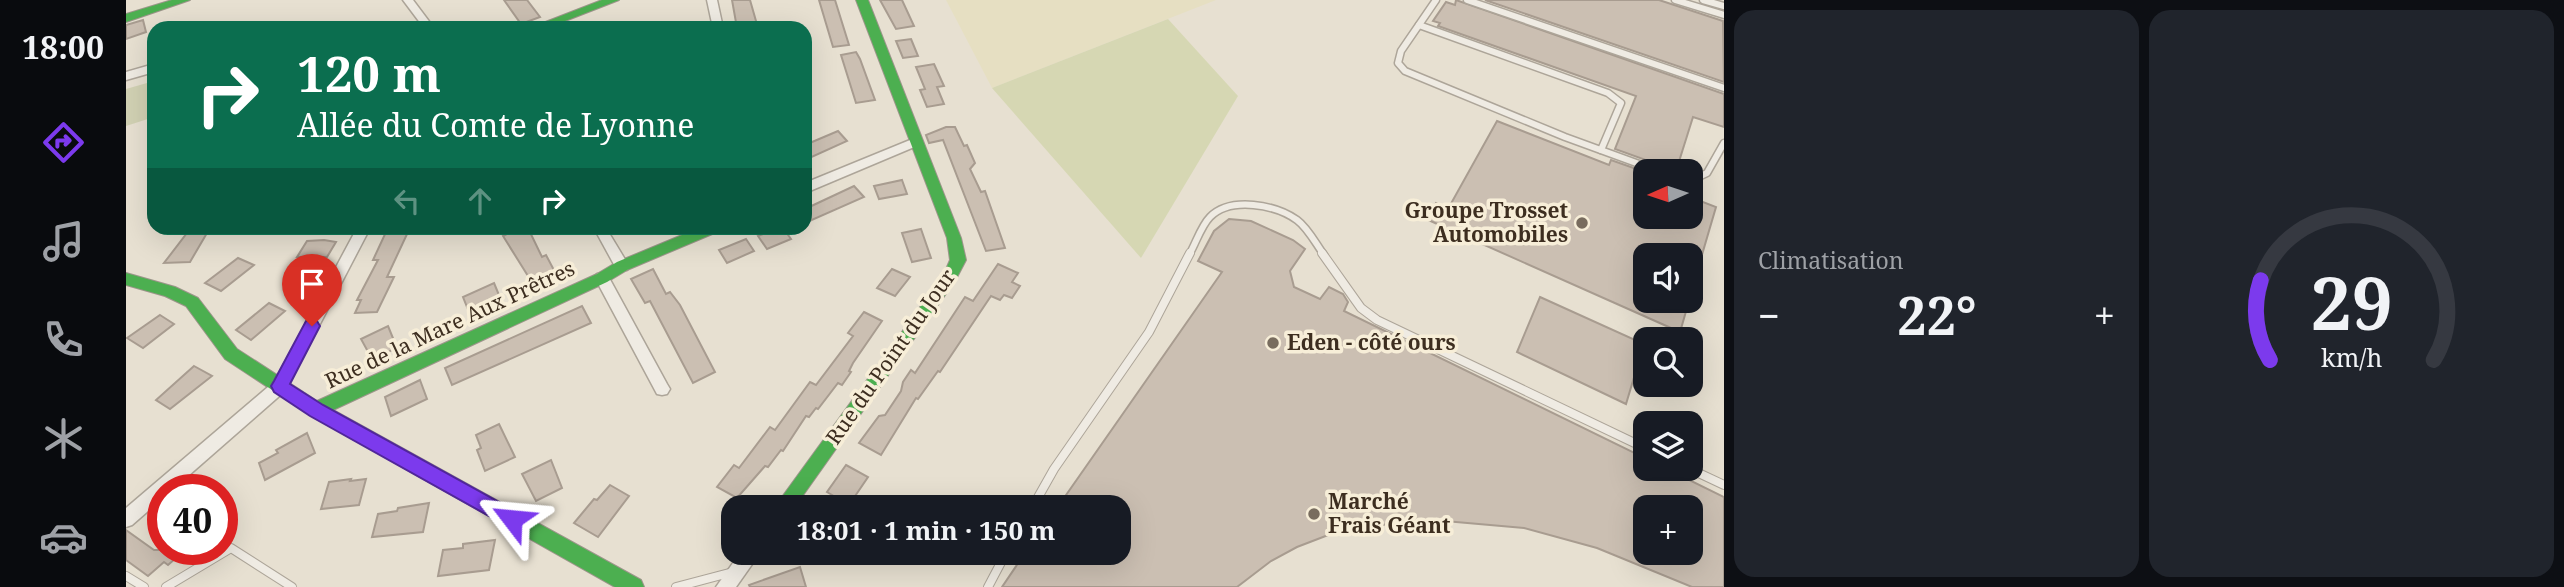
<!DOCTYPE html>
<html lang="fr">
<meta charset="utf-8">
<style>
:root{--surface:#171b24;--page:#20242c;--text:#f1f3f6;--muted:#9ea1a6;--line:#363941;--accent:#7c3aed}
body{margin:0;font-family:"Noto Serif",serif;background:var(--page);color:var(--text);height:100vh;display:flex;flex-direction:column;font-size:26px;white-space:nowrap}
*{box-sizing:border-box;margin:0}
p{font-size:23px;color:var(--muted)}
.icon{flex:none;width:38px;height:38px;fill:none;stroke:currentColor;stroke-width:2;stroke-linecap:round;stroke-linejoin:round}
.map{position:relative;flex:1;overflow:hidden}
.details{display:flex;flex-direction:column;gap:10px;padding:10px;background:#0d0f14;width:840px}
.details>*{flex:none}
.top-card{position:absolute;left:21px;top:21px;width:665px;height:214px;border-radius:21px;box-shadow:0 7px 28px #0002;background:#0b6e4f;color:#fff;overflow:hidden}
.needle{width:46px;rotate:267deg}
.fabs{position:absolute;left:1507px;top:159px;display:grid;gap:14px}
.fabs a{display:grid;place-items:center;width:70px;height:70px;border-radius:14px;background:var(--surface);box-shadow:0 7px 28px #0002;font-size:35px}
.speed{position:absolute;left:21px;top:474px;display:flex;gap:14px;font-size:35px;font-weight:700;text-align:center}
.speed>*{display:grid;place-content:center;width:91px;height:91px;border-radius:50%;background:var(--surface);box-shadow:0 7px 28px #0002;line-height:1}
.speed .limit{border:10px solid #d22;background:#fff;color:#111}
.pin{position:absolute;display:grid;place-items:center;width:60px;height:60px;color:#fff;margin:-72px -30px;border-radius:50% 50% 50% 0;rotate:-45deg;box-shadow:0 0 7px #0007}
.pin .icon{rotate:45deg}
.me{position:absolute;width:77px;margin:-38px;rotate:299deg;stroke-linejoin:round;filter:drop-shadow(0 0 5px #0008)}
.turn{display:flex;align-items:center;gap:24px;height:147px;padding:0 35px;font-size:32px}
.turn .icon{width:91px;height:91px;stroke-width:2.5}
.turn b{display:block;font-size:49px;line-height:60px}
.lanes{display:flex;align-items:center;height:66px;padding:0 35px;background:#0003;justify-content:center;gap:35px;direction:ltr}
.lanes .off{opacity:.35}
.big{font-size:52px;font-weight:700;line-height:1.1}
.details .card{flex:1;display:flex;flex-direction:column;justify-content:center;gap:10px;min-width:0;padding:0 24px;border-radius:21px;background:var(--page)}
.details .dial{align-items:center;gap:0}
.dial svg{height:182px;overflow:visible;fill:none;stroke:var(--line);stroke-width:7;stroke-linecap:round;text-anchor:middle}
.dial text{fill:var(--text);stroke:none}
.heat{display:flex;justify-content:space-between;align-items:center;font-size:38px;direction:ltr}
.details .tiles{flex:1;display:grid;gap:10px;grid-template-columns:repeat(2,1fr)}
.trip{position:absolute;left:595px;top:495px;width:410px;height:70px;border-radius:21px;background:var(--surface);box-shadow:0 7px 28px #0002;font-weight:700;line-height:70px;text-align:center}
main{display:flex;flex:1;min-height:0}
.tabs{display:flex;flex-direction:column;width:126px;justify-content:space-around;align-items:center;background:#090b0e;color:var(--muted)}
.tabs .icon{width:49px;height:49px}
.tabs .selected{color:var(--accent)}
.tabs b{font-size:32px;color:var(--text)}
.map>svg:first-child{display:block}
</style>
<main>
<nav class="tabs">
<b>18:00</b>
<svg class="icon selected" aria-label="directions" viewBox="0 0 24 24"><path d="M12 3l9 9-9 9-9-9zM9 14v-3h6M13 9l2 2-2 2"/></svg>
<svg class="icon" aria-label="music" viewBox="0 0 24 24"><path d="M9 18V5l10-2v13"/><circle cx="6" cy="18" r="3"/><circle cx="16" cy="16" r="3"/></svg>
<svg class="icon" aria-label="phone" viewBox="0 0 24 24"><path d="M5 4h4l2 5-3 2q2 4 5 5l2-3 5 2v4C11 20 4 13 5 4z"/></svg>
<svg class="icon" aria-label="climate" viewBox="0 0 24 24"><path d="M12 3v18M4 7l16 10M4 17L20 7"/></svg>
<svg class="icon" aria-label="car" viewBox="0 0 24 24"><path d="M5 17H2v-5l4-1 3-4h7l3 4 3 1v5h-3M9 17h6M6 11h13"/><circle cx="7" cy="17" r="2"/><circle cx="17" cy="17" r="2"/></svg>
</nav>
<div class="map">
<svg width="1598" height="587" viewBox="0 0 1598 587">
<rect width="100%" height="100%" fill="#e7e0d1"/>
<path fill="#e6dfc2" d="M 820,0 L 1090,0 L 866,88 Z"/>
<path fill="#d6d7b3" d="M 1042,19 L 1112,96 L 1015,258 L 866,88 Z"/>
<path fill="#d1d1b3" d="M 28,81 L 28,117 L 0,126 L 0,89 Z"/>
<g fill="#cbbfb2" stroke="#a89c90" stroke-width="2" fill-rule="evenodd">
<path d="M 378,0 L 401,0 L 414,17 L 395,24 Z"/>
<path d="M 606,0 L 624,0 L 632,28 L 611,28 Z"/>
<path d="M 693,0 L 709,0 L 723,45 L 707,47 Z"/>
<path d="M 754,0 L 776,0 L 788,26 L 770,29 Z"/>
<path d="M 1330,0 L 1598,94 L 1598,127 L 1567,117 L 1550,171 L 1489,149 L 1510,96 L 1312,26 L 1314,23 L 1307,21 L 1320,2 L 1329,5 Z"/>
<path d="M 1359,0 L 1533,0 L 1597,21 L 1598,82 Z"/>
<path d="M 17,20 L 20,32 L 0,39 L 0,25 Z"/>
<path d="M 785,39 L 792,56 L 777,58 L 770,41 Z"/>
<path d="M 730,52 L 734,59 L 749,100 L 730,103 L 715,55 Z"/>
<path d="M 808,64 L 818,86 L 811,87 L 818,104 L 801,107 L 794,90 L 799,89 L 790,67 Z"/>
<path d="M 1371,121 L 1483,165 L 1485,160 L 1519,172 L 1519,217 L 1564,217 L 1564,197 L 1590,207 L 1568,282 L 1564,282 L 1564,256 L 1519,256 L 1519,301 L 1563,301 L 1554,332 L 1300,219 L 1310,203 L 1322,209 Z"/>
<path d="M 820,127 L 829,127 L 838,146 L 841,145 L 849,163 L 844,169 L 855,192 L 859,191 L 879,248 L 860,251 L 817,140 L 803,143 L 800,135 Z"/>
<path d="M 712,131 L 721,141 L 679,160 L 679,145 Z"/>
<path d="M 776,180 L 781,194 L 753,199 L 748,186 Z"/>
<path d="M 728,186 L 738,197 L 679,223 L 679,209 Z"/>
<path d="M 1103,219 L 1125,221 L 1167,240 L 1179,249 L 1164,271 L 1168,287 L 1194,299 L 1203,287 L 1217,294 L 1222,302 L 1218,311 L 1519,458 L 1519,469 L 1541,469 L 1598,497 L 1598,587 L 1566,587 L 1471,548 L 1398,528 L 1296,519 L 1210,532 L 1171,547 L 1145,561 L 1111,587 L 876,587 L 899,553 L 992,553 L 992,508 L 931,508 L 1096,272 L 1072,261 L 1088,231 ZM 1519,508 L 1564,508 L 1564,553 L 1519,553 Z"/>
<path d="M 378,228 L 402,228 L 416,257 L 420,255 L 430,274 L 407,284 L 377,236 L 381,234 Z"/>
<path d="M 653,228 L 657,228 L 665,239 L 641,249 L 632,236 Z"/>
<path d="M 795,229 L 805,258 L 786,262 L 776,233 Z"/>
<path d="M 260,232 L 282,232 L 261,277 L 268,277 L 251,312 L 229,313 L 235,300 L 231,300 L 252,260 L 247,260 Z"/>
<path d="M 61,233 L 81,233 L 64,262 L 38,263 Z"/>
<path d="M 620,239 L 628,251 L 601,263 L 593,250 Z"/>
<path d="M 198,240 L 210,242 L 201,257 L 171,257 L 181,241 Z"/>
<path d="M 112,258 L 128,265 L 95,291 L 79,283 Z"/>
<path d="M 872,264 L 892,273 L 886,282 L 894,286 L 886,298 L 878,295 L 874,300 L 865,296 L 814,372 L 812,371 L 792,399 L 790,398 L 755,455 L 733,443 L 753,416 L 759,415 L 775,391 L 777,382 L 785,370 L 789,373 L 839,297 L 847,301 Z"/>
<path d="M 527,269 L 540,294 L 544,292 L 554,305 L 589,372 L 567,383 L 524,301 L 519,303 L 505,279 Z"/>
<path d="M 766,269 L 784,277 L 769,296 L 751,288 Z"/>
<path d="M 368,283 L 375,300 L 343,312 L 337,297 Z"/>
<path d="M 1414,297 L 1518,344 L 1500,404 L 1391,352 Z"/>
<path d="M 143,303 L 159,311 L 125,340 L 110,330 Z"/>
<path d="M 456,306 L 465,323 L 326,385 L 319,368 Z"/>
<path d="M 738,312 L 756,321 L 727,363 L 723,371 L 725,372 L 716,385 L 712,383 L 692,409 L 690,408 L 683,417 L 680,416 L 657,451 L 655,450 L 642,467 L 639,466 L 611,498 L 591,487 L 608,465 L 613,468 L 644,427 L 649,430 L 684,382 L 690,385 L 727,336 L 722,333 Z"/>
<path d="M 34,315 L 48,324 L 17,348 L 1,338 Z"/>
<path d="M 262,326 L 271,348 L 246,359 L 235,339 Z"/>
<path d="M 68,366 L 86,376 L 44,409 L 30,400 Z"/>
<path d="M 294,380 L 301,399 L 265,416 L 259,397 Z"/>
<path d="M 373,424 L 389,457 L 359,471 L 351,450 L 355,448 L 350,435 Z"/>
<path d="M 181,433 L 189,453 L 139,480 L 133,463 L 152,453 L 150,450 Z"/>
<path d="M 425,460 L 436,488 L 410,501 L 396,474 Z"/>
<path d="M 720,465 L 742,477 L 723,505 L 701,492 Z"/>
<path d="M 225,479 L 224,481 L 240,479 L 233,505 L 195,509 L 203,482 Z"/>
<path d="M 484,485 L 503,496 L 472,537 L 448,523 L 468,499 L 471,500 Z"/>
<path d="M 303,503 L 297,532 L 246,537 L 252,514 L 271,511 L 272,508 Z"/>
<path d="M 0,530 L 28,550 L 59,550 L 42,565 L 38,562 L 22,576 L 0,560 Z"/>
<path d="M 369,540 L 363,570 L 312,576 L 317,550 L 337,548 L 337,544 Z"/>
<path d="M 674,567 L 680,587 L 624,587 L 623,585 Z"/>
</g>
<g fill="none" stroke-linecap="round" stroke-linejoin="round">
<g stroke="#ada599" stroke-width="9">
<g id="lane-far1">
<path d="M 1310,0 L 1275,51 L 1272,63 L 1279,71 L 1439,137 L 1535,172"/>
<path d="M 1341,0 L 1598,88"/>
<path d="M 1549,0 L 1598,15"/>
<path d="M 1577,0 L 1598,6"/>
<path d="M 1293,25 L 1482,93 L 1495,103 L 1475,150"/>
<path d="M 1564,181 L 1581,173 L 1598,143"/>
<path d="M 1063,255 C 1070,243 1075,226 1084,217 C 1105,196 1150,205 1171,220 C 1182,228 1190,244 1198,255"/>
</g>
</g>
<g stroke="#ada599" stroke-width="10">
<g id="lane">
<path d="M 1196,253 L 1235,308 L 1251,320 L 1519,448"/>
<path d="M 1564,469 L 1598,485"/>
<path d="M 906,508 L 928,469 L 1023,332 L 1064,253"/>
<path d="M 0,576 L 18,587"/>
<path d="M 40,587 L 105,548 L 166,587"/>
<path d="M 550,587 L 607,572"/>
<path d="M 862,587 L 880,553"/>
</g>
</g>
<g stroke="#ada599" stroke-width="3">
<g id="street">
<path d="M 277,0 L 287,0 L 308,28 L 298,28 Z"/>
<path d="M 581,0 L 591,0 L 597,28 L 587,28 Z"/>
<path d="M 28,64 L 28,72 L 0,80 L 0,72 Z"/>
<path d="M 789,138 L 793,139 L 795,142 L 793,145 L 679,193 L 679,183 Z"/>
<path d="M 231,228 L 244,228 L 159,391 L 46,490 L 37,490 L 37,498 L 6,525 L 0,527 L 0,508 L 149,381 Z"/>
<path d="M 468,228 L 480,228 L 503,266 L 501,270 L 491,270 Z"/>
<path d="M 476,273 L 481,274 L 541,384 L 544,389 L 541,394 L 536,395 L 531,394 L 469,278 L 471,274 Z"/>
<path d="M 614,553 L 634,553 L 610,587 L 590,587 Z"/>
</g>
</g>
<g stroke="#9c958a" stroke-width="2">
<g id="fast">
<path d="M 46,0 L 64,0 L 0,22 L 0,14 Z"/>
<path d="M 476,0 L 493,0 L 421,28 L 404,28 Z"/>
<path d="M 730,0 L 742,0 L 835,238 L 840,260 L 829,281 L 668,508 L 648,508 L 818,274 L 824,260 L 821,238 Z"/>
<path d="M 573,228 L 593,228 L 591,232 L 501,270 L 481,282 L 207,410 L 515,580 L 518,587 L 489,587 L 184,415 L 99,359 L 60,306 L 39,296 L 0,285 L 0,273 L 49,287 L 72,298 L 111,349 L 191,401 L 471,274 L 491,262 Z"/>
</g>
</g>
<use href="#lane-far1" stroke="#efebe3" stroke-width="6"/>
<use href="#lane" stroke="#efebe3" stroke-width="8"/>
<use href="#street" fill="#efebe3" fill-rule="evenodd"/>
<use href="#fast" fill="#4caf50" fill-rule="evenodd"/>
</g>
<path fill="#7c3aed" stroke="#51269a" stroke-width="2" d="M 186,319 L 191,321 L 194,326 L 164,384 L 197,405 L 393,513 L 395,519 L 393,525 L 386,528 L 379,525 L 184,416 L 148,392 L 145,386 L 148,381 L 180,321 Z"/>
<g fill="#786c5e" stroke="#f7eed8" stroke-width="2.5">
<circle cx="1456" cy="223" r="7"/>
<circle cx="1147" cy="343" r="7"/>
<circle cx="1188" cy="514" r="7"/>
</g>
<g text-anchor="middle" stroke-width="7" stroke-linejoin="round" paint-order="stroke">
<g font-size="21" font-weight="bold" fill="#3d2e20" stroke="#f7eed8" text-anchor="start">
<text x="1442" y="218" text-anchor="end">Groupe Trosset<tspan x="1442" dy="24">Automobiles</tspan></text>
<text x="1161" y="350">Eden - côté ours</text>
<text x="1202" y="509">Marché<tspan x="1202" dy="24">Frais Géant</tspan></text>
</g>
<g font-size="21" fill="#3d2e20" stroke="#f7eed8">
<text transform="translate(324 325) rotate(-25)" y="7">Rue de la Mare Aux Prêtres</text>
<text transform="translate(765 357) rotate(-55)" y="7">Rue du Point du Jour</text>
</g>
</g>
</svg>
<div class="fabs">
<a><svg class="needle" viewBox="-14 -14 28 28"><path d="M0-13l5 13h-10z" fill="#e53935"/><path d="M0 13l5-13h-10z" fill="#9ea1a6"/></svg></a>
<a><svg class="icon" aria-label="sound" viewBox="0 0 24 24"><path d="M4 9h4l5-4v14l-5-4H4zM17 9q2 3 0 6"/></svg></a>
<a><svg class="icon" aria-label="search" viewBox="0 0 24 24"><circle cx="10" cy="10" r="6"/><path d="M15 15l6 6"/></svg></a>
<a><svg class="icon" aria-label="layers" viewBox="0 0 24 24"><path d="M12 4l9 5-9 5-9-5zM3 14l9 5 9-5"/></svg></a>
<a>+</a>
</div>
<div class="speed"><div class="limit">40</div></div>
<div class="pin" style="left:186px;top:326px;background:#d93025"><svg class="icon" aria-label="arrive" viewBox="0 0 24 24"><path d="M6 21V4h12l-3 4 3 4H6"/></svg></div>
<svg class="me" style="left:386px;top:519px" viewBox="-20 -20 40 40"><path d="M0-17L14 15 0 8-14 15z" fill="#7c3aed" stroke="#fff" stroke-width="4"/></svg>
<div class="trip">18:01 · 1 min · 150 m</div>
<div class="top-card">
<div class="turn"><svg class="icon" aria-label="right" viewBox="0 0 24 24"><path d="M7 20v-9h11M14 6l5 5-5 5"/></svg><div><b>120 m</b>Allée du Comte de Lyonne</div></div>
<div class="lanes"><svg class="icon off" aria-label="left" viewBox="0 0 24 24"><path d="M17 20v-9H6M10 6l-5 5 5 5"/></svg><svg class="icon off" aria-label="ahead" viewBox="0 0 24 24"><path d="M12 20V5M6 11l6-6 6 6"/></svg><svg class="icon" aria-label="right" viewBox="0 0 24 24"><path d="M7 20v-9h11M14 6l5 5-5 5"/></svg></div>
</div>
</div>
<section class="details">
<div class="tiles">
<div class="card"><p>Climatisation</p>
<div class="heat"><a>−</a><b class="big">22°</b><a>+</a></div>
</div>
<div class="card dial"><svg viewBox="0 0 100 80">
<path d="M14 69A42 42 0 1 1 86 69"/>
<path d="M14 69A42 42 0 0 1 10 34" stroke="#7c3aed"/>
<text x="50" y="56" font-size="32" font-weight="700">29</text>
<text x="50" y="72" font-size="11">km/h</text>
</svg></div>
</div>
</section>
</main>
